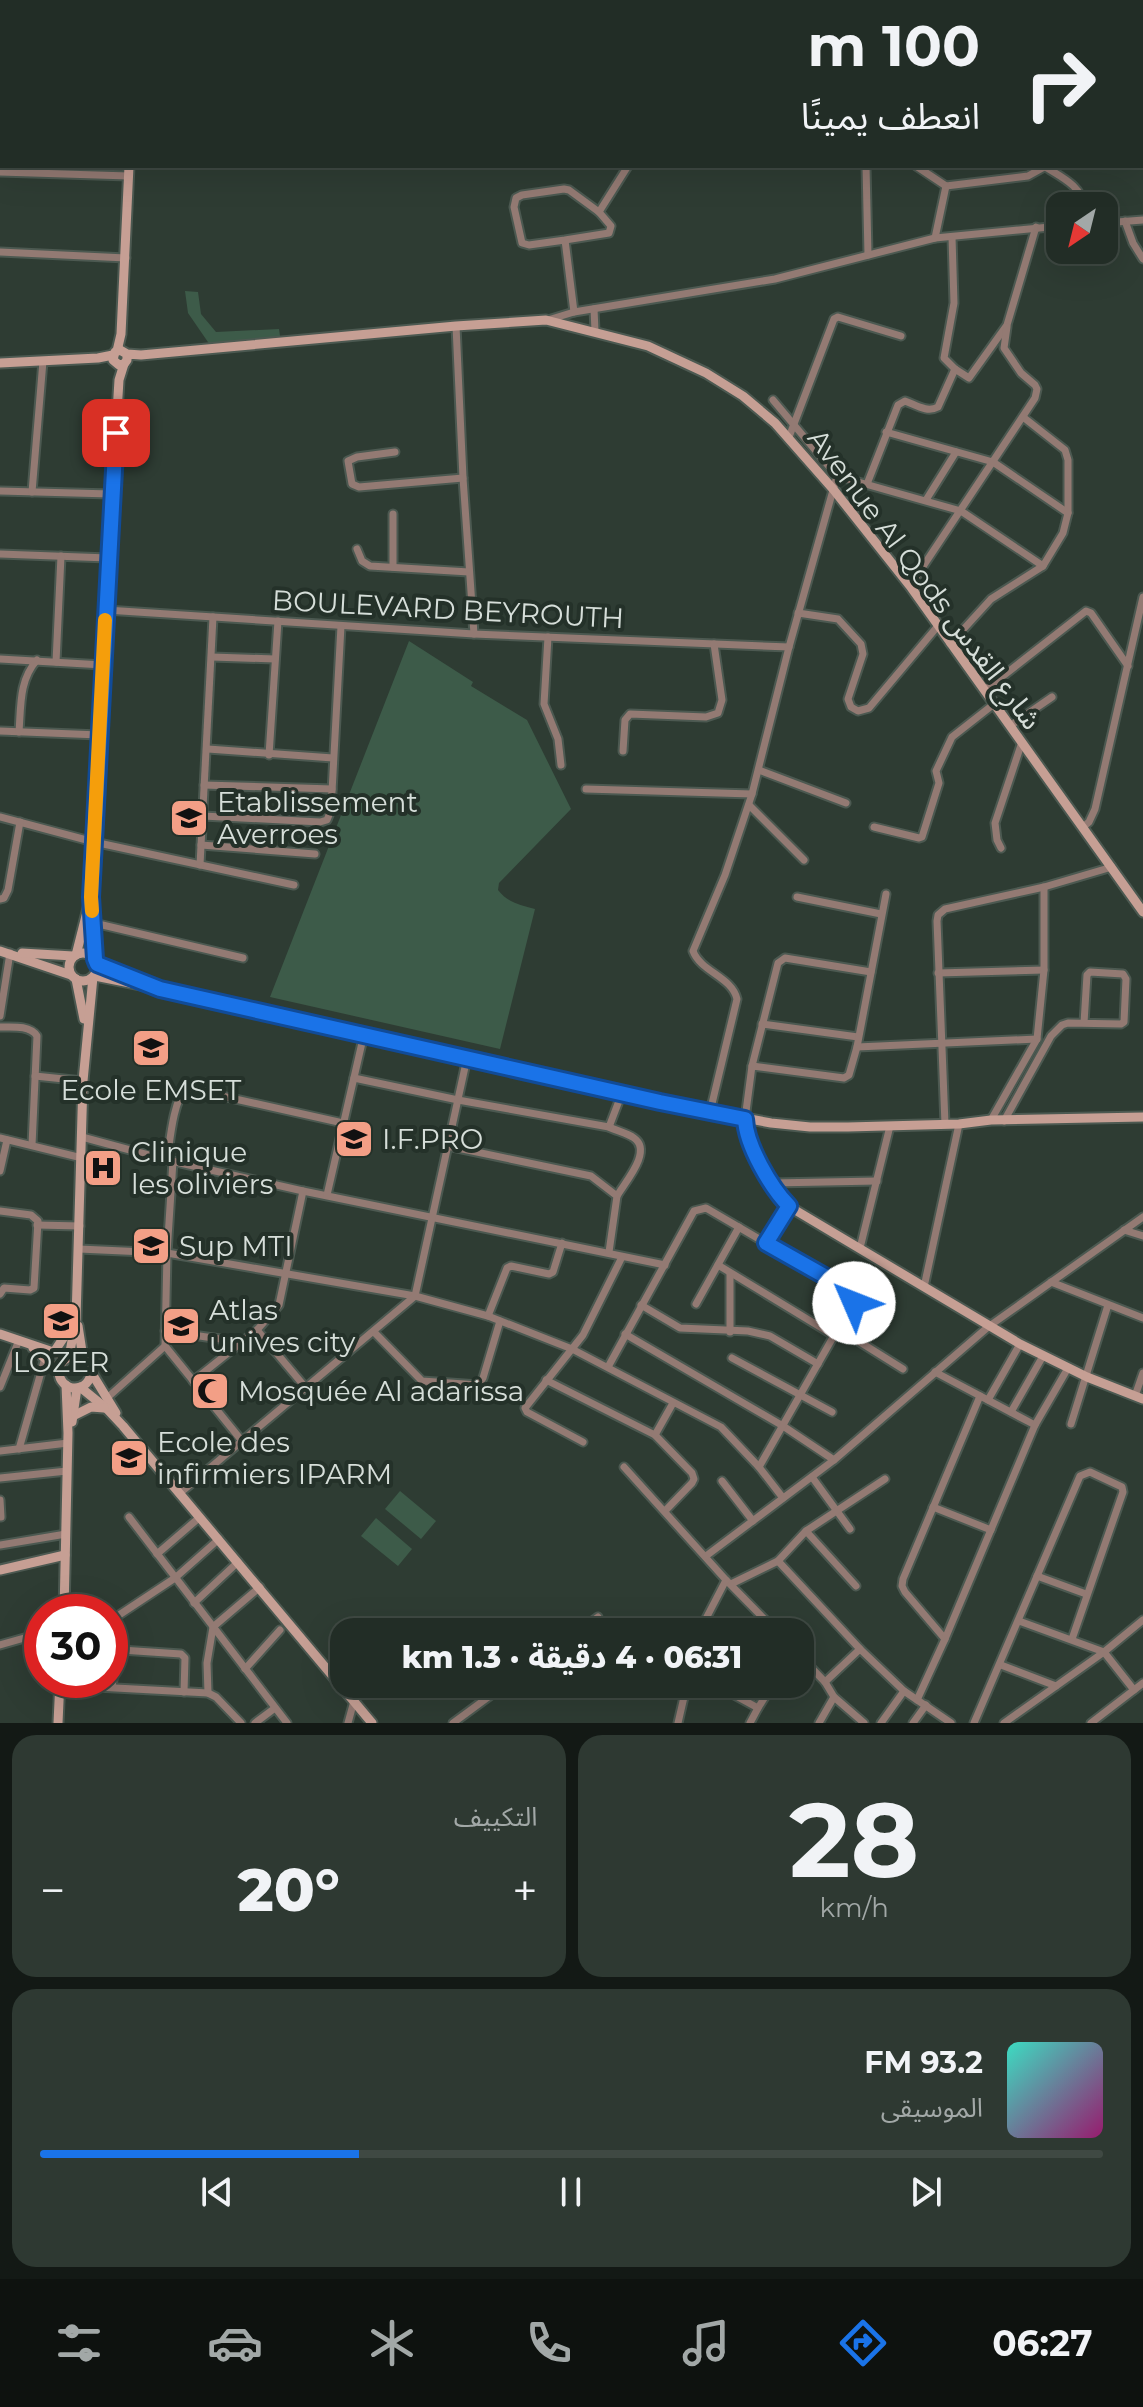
<!DOCTYPE html>
<html lang="ar">
<meta charset="utf-8">
<style>
:root{--surface:#222d26;--page:#2e3932;--text:#f1f3f6;--muted:#a2a8a7;--line:#3f4943;--accent:#1a73e8}
body{margin:0;font-family:Montserrat,"Noto Sans Arabic",sans-serif;background:var(--page);color:var(--text);direction:rtl;height:100vh;display:flex;flex-direction:column;font-size:30px;white-space:nowrap}
*{box-sizing:border-box;margin:0}
p{font-size:26px;color:var(--muted)}
.icon{flex:none;width:44px;height:44px;fill:none;stroke:currentColor;stroke-width:2;stroke-linecap:round;stroke-linejoin:round}
.map{position:relative;height:1723px;overflow:hidden;direction:ltr}
.sheet{display:flex;flex-direction:column;gap:12px;padding:12px;background:#131915;flex:1}
.sheet>*{flex:none}
.hud{position:absolute;left:0px;top:0px;width:1144px;height:168px;box-shadow:0 8px 32px #0002,0 0 0 2px var(--line);direction:rtl;background:#222d26;color:var(--text);overflow:hidden}
.needle{width:52px;rotate:215deg}
.fabs{position:absolute;left:1046px;top:192px;display:grid;gap:16px}
.fabs a{display:grid;place-items:center;width:72px;height:72px;border-radius:16px;background:var(--surface);box-shadow:0 8px 32px #0002,0 0 0 2px var(--line);font-size:40px}
.speed{position:absolute;left:24px;top:1594px;display:flex;gap:16px;font-size:40px;font-weight:700;text-align:center}
.speed>*{display:grid;place-content:center;width:104px;height:104px;border-radius:50%;background:var(--surface);box-shadow:0 8px 32px #0002,0 0 0 2px var(--line);line-height:1}
.speed .limit{border:12px solid #d22;background:#fff;color:#111}
.pin{position:absolute;display:grid;place-items:center;width:68px;height:68px;color:#fff;margin:-34px;border-radius:16px;box-shadow:0 4px 12px #0006}
.me{position:absolute;width:88px;margin:-44px;rotate:314deg;stroke-linejoin:round;filter:drop-shadow(0 0 6px #0008)}
.turn{display:flex;align-items:center;gap:28px;height:168px;padding:0 32px;font-size:36px}
.turn .icon{width:104px;height:104px;stroke-width:2.5}
.turn b{display:block;font-size:56px;line-height:68px}
.big{font-size:60px;font-weight:800;line-height:1.1}
.sheet .card{flex:1;display:flex;flex-direction:column;justify-content:center;gap:12px;min-width:0;padding:0 28px;border-radius:24px;background:var(--page)}
.sheet .dial{align-items:center;gap:0}
.dial b{font-size:104px;line-height:1}
.song{display:flex;align-items:center;gap:24px}
.cover{width:96px;height:96px;border-radius:12px;background:linear-gradient(135deg,hsl(170 70% 55%),hsl(320 70% 35%))}
.played{height:8px;border-radius:4px;background:linear-gradient(90deg,var(--accent) 30%,var(--line) 30%)}
.keys{display:flex;justify-content:space-around;direction:ltr}
.heat{display:flex;justify-content:space-between;align-items:center;font-size:44px;direction:ltr}
.sheet .tiles{flex:1;display:grid;gap:12px;grid-template-columns:1fr 1fr}
.card:last-child{grid-column:span 2}
.trip{position:absolute;left:330px;top:1618px;width:484px;height:80px;border-radius:24px;background:var(--surface);box-shadow:0 8px 32px #0002,0 0 0 2px var(--line);font-weight:800;line-height:80px;text-align:center;direction:rtl}
.dock{display:flex;height:128px;justify-content:space-around;align-items:center;background:#0e120f;color:var(--muted)}
.dock .icon{width:56px;height:56px}
.dock .on{color:var(--accent)}
.dock b{font-size:36px;color:var(--text)}
.map>svg:first-child{display:block}
</style>
<div class="map">
<svg width="1143" height="1723" viewBox="0 0 1143 1723">
<rect width="100%" height="100%" fill="#2e3c33"/>
<g fill="#3d5b49">
<path d="M 185,291 L 198,292 L 201,314 L 216,332 L 279,329 L 281,343 L 252,339 L 210,345 L 188,313 Z"/>
<path d="M 409,641 L 473,682 L 471,686 L 527,720 L 571,809 L 499,883 L 498,890 C 508,903 520,905 535,909 L 500,1049 L 270,997 Z"/>
<path d="M 400,1491 L 436,1521 L 421,1539 L 385,1509 Z"/>
<path d="M 376,1518 L 412,1549 L 398,1566 L 361,1536 Z"/>
</g>
<g fill="none" stroke-linecap="round" stroke-linejoin="round">
<g stroke="#4c5951" stroke-width="11">
<g id="street">
<path d="M 672,0 L 715,2"/>
<path d="M 1010,0 L 1016,2"/>
<path d="M 254,2 L 254,0"/>
<path d="M 450,2 L 452,0"/>
<path d="M 583,2 L 590,0"/>
<path d="M 620,2 L 620,0"/>
<path d="M 661,2 L 661,0"/>
<path d="M 895,2 L 902,0"/>
<path d="M 955,2 L 956,0"/>
<path d="M 1021,2 L 1022,0"/>
<path d="M 1088,2 L 1089,0"/>
<path d="M 1122,2 L 1122,0"/>
<path d="M 1142,73 L 1143,69"/>
<path d="M 1142,100 L 1143,105"/>
<path d="M 866,166 L 868,255"/>
<path d="M 916,166 L 946,186 L 935,238"/>
<path d="M 1044,166 C 1059,176 1083,186 1083,206"/>
<path d="M 0,172 L 129,176"/>
<path d="M 946,186 L 1028,176 L 1046,166"/>
<path d="M 599,212 L 628,166"/>
<path d="M 1125,221 L 1133,243 L 1143,259"/>
<path d="M 1104,223 L 1143,220"/>
<path d="M 952,237 L 954,303 L 944,358 L 955,369 L 969,378 L 1007,325 L 1036,227"/>
<path d="M 565,240 L 529,245 L 522,243 L 514,207 L 516,198 L 522,195 L 564,189 L 569,190 L 599,212 L 611,226 L 609,233 L 565,240 L 574,312"/>
<path d="M 0,252 L 126,258"/>
<path d="M 594,309 L 595,331"/>
<path d="M 548,320 L 574,312 L 775,279 L 935,238 L 1060,226"/>
<path d="M 456,326 L 463,478 L 474,634"/>
<path d="M 773,400 L 837,476"/>
<path d="M 886,432 L 993,462 L 1068,513"/>
<path d="M 789,437 L 834,319 L 838,317 L 901,336"/>
<path d="M 395,452 L 357,457 L 348,461 L 352,484 L 359,487 L 463,478"/>
<path d="M 867,484 L 898,405 L 905,401 C 916,405 927,413 938,407 L 955,369"/>
<path d="M 0,491 L 111,494"/>
<path d="M 32,492 L 43,361"/>
<path d="M 926,500 L 956,452"/>
<path d="M 393,514 L 393,567"/>
<path d="M 357,549 L 362,561 L 370,566 L 469,572"/>
<path d="M 0,554 L 108,558"/>
<path d="M 910,586 L 1035,398 L 1037,389 L 1035,385 L 1021,373 L 1004,348 L 1007,327"/>
<path d="M 106,610 L 474,634 L 789,647"/>
<path d="M 798,613 L 838,619 L 861,644 L 863,654 L 848,699 L 851,707 L 858,711 L 869,708 L 937,627"/>
<path d="M 548,637 L 544,704 L 558,739 L 561,765"/>
<path d="M 950,644 L 991,599 L 1043,566 L 1063,533 L 1068,513 L 1068,460 L 1065,450 L 1023,417"/>
<path d="M 212,657 L 275,659"/>
<path d="M 0,659 L 103,665"/>
<path d="M 56,662 L 61,556"/>
<path d="M 985,690 L 1086,611 L 1091,613 L 1128,666"/>
<path d="M 1010,726 L 1052,697"/>
<path d="M 0,731 L 99,735"/>
<path d="M 19,732 C 21,706 19,680 37,660"/>
<path d="M 208,749 L 333,758"/>
<path d="M 623,751 L 625,720 L 630,714 L 706,717 L 718,713 L 722,700 L 714,644"/>
<path d="M 269,755 L 278,621"/>
<path d="M 759,770 L 846,803"/>
<path d="M 204,785 L 332,789"/>
<path d="M 586,789 L 752,794"/>
<path d="M 749,805 L 804,860"/>
<path d="M 203,816 L 320,822 L 327,820 L 331,810 L 341,626"/>
<path d="M 0,817 L 94,842 L 294,885"/>
<path d="M 874,827 L 919,838 L 922,837 L 939,783 L 936,771 L 952,737 L 994,704"/>
<path d="M 1083,827 L 1089,822 L 1095,809 L 1143,597"/>
<path d="M 201,845 L 315,854"/>
<path d="M 1001,848 L 997,840 L 995,823 L 1022,742"/>
<path d="M 200,865 L 213,617"/>
<path d="M 797,897 L 881,914"/>
<path d="M 0,899 L 4,898 L 8,890 L 20,822"/>
<path d="M 94,923 L 243,958"/>
<path d="M 938,973 L 1044,970"/>
<path d="M 0,1016 L 10,953"/>
<path d="M 762,1024 L 858,1037"/>
<path d="M 0,1027 C 12,1027 30,1025 37,1036 L 32,1145"/>
<path d="M 857,1047 L 1037,1039"/>
<path d="M 752,1066 L 844,1078 L 849,1075 L 857,1047 L 886,894"/>
<path d="M 35,1076 L 83,1081"/>
<path d="M 354,1078 L 458,1100 L 609,1127 L 622,1093"/>
<path d="M 710,1112 L 737,999 C 732,977 701,972 693,951 L 725,875 L 752,794 L 789,647 L 837,476 L 961,511 L 1043,566"/>
<path d="M 745,1119 L 752,1066 L 778,963 L 785,958 L 871,972"/>
<path d="M 991,1120 L 1037,1039 L 1044,970 L 1044,887"/>
<path d="M 1004,1121 L 1051,1036 L 1062,1025 L 1068,1023 L 1121,1024 L 1124,1022 L 1126,979 L 1123,974 L 1090,972 L 1087,975 L 1084,1023"/>
<path d="M 945,1124 L 937,921 L 938,915 L 945,909 L 1044,887 L 1112,867"/>
<path d="M 609,1127 C 617,1131 627,1133 634,1138 C 653,1151 625,1182 617,1196"/>
<path d="M 82,1137 L 167,1160 L 303,1191 L 665,1265"/>
<path d="M 0,1138 L 82,1158"/>
<path d="M 448,1146 L 591,1176 L 617,1196 L 609,1252"/>
<path d="M 167,1160 C 170,1141 173,1101 186,1088 L 343,1123"/>
<path d="M 173,1161 L 167,1253 L 165,1346 L 242,1441"/>
<path d="M 0,1171 L 7,1140"/>
<path d="M 772,1183 L 877,1181"/>
<path d="M 327,1195 L 364,1034"/>
<path d="M 0,1211 L 31,1215 L 38,1221 L 34,1288 L 30,1290 L 4,1288 L 0,1294"/>
<path d="M 37,1225 L 80,1226"/>
<path d="M 1124,1230 L 1143,1236"/>
<path d="M 860,1248 L 890,1126"/>
<path d="M 79,1249 L 167,1253 L 415,1296 L 488,1316 L 572,1349 L 721,1427 L 759,1467 L 783,1498"/>
<path d="M 718,1265 L 835,1336"/>
<path d="M 1051,1282 L 1143,1318"/>
<path d="M 924,1287 L 959,1124"/>
<path d="M 696,1304 L 739,1227"/>
<path d="M 641,1305 L 680,1328 L 748,1331 L 770,1336 L 818,1364"/>
<path d="M 488,1316 L 507,1268 L 511,1266 L 549,1274 L 553,1272 L 562,1243"/>
<path d="M 839,1329 L 903,1369"/>
<path d="M 257,1330 L 306,1388"/>
<path d="M 165,1331 L 241,1342"/>
<path d="M 374,1332 L 422,1381 L 478,1385 L 483,1378 L 500,1321"/>
<path d="M 730,1332 L 730,1273"/>
<path d="M 625,1334 L 783,1426 L 834,1460"/>
<path d="M 732,1358 L 832,1412"/>
<path d="M 608,1367 L 694,1211 L 706,1208 L 766,1243 L 789,1206"/>
<path d="M 935,1372 L 1035,1425"/>
<path d="M 546,1380 L 655,1435 L 692,1473 L 694,1479 L 692,1483 L 665,1511"/>
<path d="M 193,1381 L 257,1330 L 279,1305 L 303,1191"/>
<path d="M 0,1387 L 19,1340"/>
<path d="M 1135,1396 L 1143,1373"/>
<path d="M 107,1398 L 165,1346"/>
<path d="M 988,1400 L 1020,1344"/>
<path d="M 1011,1412 L 1043,1356"/>
<path d="M 1071,1424 L 1108,1305"/>
<path d="M 655,1435 L 673,1403"/>
<path d="M 583,1442 L 527,1412 L 525,1408 L 583,1335 L 622,1257"/>
<path d="M 19,1449 L 45,1358"/>
<path d="M 0,1451 L 68,1443"/>
<path d="M 624,1467 L 726,1580 L 777,1632"/>
<path d="M 759,1467 L 856,1297 L 851,1291 L 766,1243"/>
<path d="M 812,1477 L 850,1529"/>
<path d="M 0,1478 L 67,1471"/>
<path d="M 722,1481 L 753,1521"/>
<path d="M 180,1493 L 415,1296 L 467,1058"/>
<path d="M 0,1500 L 1,1517"/>
<path d="M 933,1507 L 991,1530"/>
<path d="M 129,1517 L 287,1723"/>
<path d="M 806,1531 L 856,1586"/>
<path d="M 0,1545 L 66,1534"/>
<path d="M 157,1554 L 200,1517"/>
<path d="M 706,1556 L 834,1460 L 988,1327 L 1143,1217"/>
<path d="M 778,1561 L 860,1649"/>
<path d="M 1037,1576 L 1086,1594"/>
<path d="M 731,1584 L 778,1561 L 806,1531 L 885,1479"/>
<path d="M 194,1603 L 238,1562"/>
<path d="M 110,1621 L 175,1578 L 219,1539"/>
<path d="M 1019,1621 L 1104,1652 L 1134,1690"/>
<path d="M 578,1632 L 598,1617"/>
<path d="M 699,1632 L 726,1580"/>
<path d="M 945,1639 L 905,1592 L 902,1586 L 903,1579 L 980,1396"/>
<path d="M 0,1645 L 42,1633"/>
<path d="M 800,1656 L 825,1682 L 834,1697 L 864,1723"/>
<path d="M 1001,1665 L 1056,1686"/>
<path d="M 245,1669 L 280,1630"/>
<path d="M 825,1682 L 860,1649 L 904,1691 L 951,1723"/>
<path d="M 714,1684 L 758,1708 L 773,1684"/>
<path d="M 60,1685 L 208,1693 L 216,1697 L 241,1723"/>
<path d="M 112,1687 L 116,1658 L 121,1650 L 181,1654 L 185,1658 L 184,1692"/>
<path d="M 208,1693 L 207,1663 L 213,1627 L 260,1587"/>
<path d="M 917,1700 L 945,1639 L 1035,1425 L 1068,1368"/>
<path d="M 255,1723 L 275,1708"/>
<path d="M 348,1723 L 354,1701"/>
<path d="M 453,1723 L 506,1684"/>
<path d="M 678,1723 L 687,1684"/>
<path d="M 750,1723 L 758,1708"/>
<path d="M 819,1723 L 834,1697"/>
<path d="M 881,1723 L 904,1691"/>
<path d="M 913,1723 L 926,1705"/>
<path d="M 974,1723 L 1080,1476 L 1090,1472 L 1122,1487 L 1123,1492 L 1072,1639"/>
<path d="M 1004,1723 L 1104,1652 L 1143,1620"/>
<path d="M 1091,1723 L 1143,1683"/>
</g>
</g>
<g stroke="#4c5951" stroke-width="13">
<g id="secondary">
<path d="M 21,0 L 23,2"/>
<path d="M 117,351 L 121,334 L 129,166"/>
<path d="M 127,354 L 127,360 L 124,364 L 119,365 L 113,360 L 115,352 L 120,350 L 127,354 L 141,355 L 456,326 L 546,320 L 648,346 L 706,373 L 743,396 L 775,423 L 833,489 L 910,586 L 1143,912"/>
<path d="M 0,363 L 98,358 L 113,355"/>
<path d="M 0,951 L 71,975"/>
<circle cx="83" cy="967" r="14"/>
<path d="M 22,953 L 73,956"/>
<path d="M 76,955 L 89,904"/>
<path d="M 95,959 L 91,897 L 108,558 L 119,380 L 124,364"/>
<path d="M 97,964 L 142,982"/>
<path d="M 95,976 L 220,1001 L 660,1102 L 771,1123 L 810,1127 L 848,1127 L 959,1124 L 991,1120 L 1143,1117"/>
<path d="M 76,979 L 84,1019"/>
<path d="M 745,1119 C 746,1145 774,1195 795,1210 L 1020,1344 L 1087,1377 L 1143,1399"/>
<path d="M 78,1326 L 83,1358"/>
<path d="M 0,1334 L 68,1357"/>
<path d="M 33,1348 L 59,1371"/>
<path d="M 54,1352 L 72,1325"/>
<circle cx="75" cy="1372" r="16"/>
<path d="M 69,1357 L 76,1319 L 83,1081 L 93,977"/>
<path d="M 91,1372 L 116,1413"/>
<path d="M 80,1387 L 107,1409 L 123,1426 L 372,1723"/>
<path d="M 73,1416 L 91,1407 L 104,1408"/>
<path d="M 72,1422 L 77,1388"/>
<path d="M 0,1570 L 65,1555"/>
<path d="M 64,1612 L 68,1433 L 66,1385"/>
<path d="M 58,1723 L 60,1680"/>
</g>
</g>
<use href="#street" stroke="#937a73" stroke-width="7"/>
<use href="#secondary" stroke="#c69f94" stroke-width="9"/>
</g>
<g fill="none" stroke-linecap="round" stroke-linejoin="round">
<g stroke="#114b97" stroke-width="20">
<path id="route" d="M 116,433 L 91,897 L 95,959 L 97,964 L 160,989 L 660,1102 L 745,1119 C 746,1145 771,1188 789,1206 L 766,1243 L 851,1291 L 856,1297 L 854,1303"/>
</g>
<use href="#route" stroke="#1a73e8" stroke-width="14"/>
<path stroke="#f59e0b" stroke-width="14" d="M 92,911 L 91,897 L 105,620"/>
</g>
<defs>
<g id="university-square" transform="scale(2)"><rect x="-9" y="-9" width="18" height="18" rx="4" fill="#f39f86" stroke="#243129"/><path d="M0-5L7-2L0 1L-7-2ZM-4 1L0 2.5L4 1V4Q0 6-4 4Z" fill="#111"/></g>
<g id="hospital-square" transform="scale(2)"><rect x="-9" y="-9" width="18" height="18" rx="4" fill="#f39f86" stroke="#243129"/><path d="M-5-5h3v3.5h4V-5h3V5h-3V1.5h-4V5h-3Z" fill="#111"/></g>
<g id="mosque-square" transform="scale(2)"><rect x="-9" y="-9" width="18" height="18" rx="4" fill="#f39f86" stroke="#243129"/><path d="M3.5-4.9A6 6 0 1 0 3.5 4.9A5 5 0 1 1 3.5-4.9Z" fill="#111"/></g>
</defs>
<g fill-rule="evenodd">
<use href="#university-square" x="189" y="818"/>
<use href="#university-square" x="151" y="1048"/>
<use href="#university-square" x="354" y="1139"/>
<use href="#hospital-square" x="103" y="1168"/>
<use href="#university-square" x="151" y="1246"/>
<use href="#university-square" x="61" y="1321"/>
<use href="#university-square" x="181" y="1326"/>
<use href="#mosque-square" x="210" y="1391"/>
<use href="#university-square" x="129" y="1458"/>
</g>
<g text-anchor="middle" stroke-width="8" stroke-linejoin="round" paint-order="stroke">
<g font-size="28" fill="#d6ded9" stroke="#243129">
<text transform="translate(925 579) rotate(53)" y="10">Avenue Al Qods شارع القدس</text>
<text transform="translate(448 609) rotate(3)" y="10">BOULEVARD BEYROUTH</text>
</g>
<g font-size="28" fill="#d6ded9" stroke="#243129" text-anchor="start">
<text x="217" y="812">Etablissement<tspan x="217" dy="32">Averroes</tspan></text>
<text x="151" y="1100" text-anchor="middle">Ecole EMSET</text>
<text x="382" y="1149">I.F.PRO</text>
<text x="131" y="1162">Clinique<tspan x="131" dy="32">les oliviers</tspan></text>
<text x="179" y="1256">Sup MTI</text>
<text x="209" y="1320">Atlas<tspan x="209" dy="32">unives city</tspan></text>
<text x="61" y="1372" text-anchor="middle">LOZER</text>
<text x="238" y="1401">Mosquée Al adarissa</text>
<text x="157" y="1452">Ecole des<tspan x="157" dy="32">infirmiers IPARM</tspan></text>
</g>
</g>
</svg>
<div class="fabs">
<a><svg class="needle" viewBox="-14 -14 28 28"><path d="M0-13l5 13h-10z" fill="#e53935"/><path d="M0 13l5-13h-10z" fill="#a2a8a7"/></svg></a>
</div>
<div class="speed"><div class="limit">30</div></div>
<div class="pin" style="left:116px;top:433px;background:#d93025"><svg class="icon" aria-label="arrive" viewBox="0 0 24 24"><path d="M6 21V4h12l-3 4 3 4H6"/></svg></div>
<svg class="me" style="left:854px;top:1303px" viewBox="-20 -20 40 40"><circle r="19" fill="#fff"/><path d="M0-13L10 11 0 6-10 11z" fill="#1a73e8"/></svg>
<div class="trip">06:31 · 4 دقيقة · 1.3 km</div>
<div class="hud">
<div class="turn"><svg class="icon" aria-label="right" viewBox="0 0 24 24"><path d="M7 20v-9h11M14 6l5 5-5 5"/></svg><div><b>100 m</b>انعطف يمينًا</div></div>
</div>
</div>
<section class="sheet">
<div class="tiles">
<div class="card dial"><b>28</b><p>km/h</p></div>
<div class="card"><p>التكييف</p>
<div class="heat"><a>−</a><b class="big">20°</b><a>+</a></div>
</div>
<div class="card">
<div class="song"><i class="cover"></i><div><b>93.2 FM</b><p>الموسيقى</p></div></div>
<div class="played"></div>
<div class="keys"><svg class="icon" aria-label="previous" viewBox="0 0 24 24"><path d="M18 5L8 12l10 7zM5 5v14"/></svg><svg class="icon" aria-label="pause" viewBox="0 0 24 24"><path d="M8 5v14M16 5v14"/></svg><svg class="icon" aria-label="next" viewBox="0 0 24 24"><path d="M6 5l10 7-10 7zM19 5v14"/></svg></div>
</div>
</div>
</section>
<nav class="dock">
<b>06:27</b>
<svg class="icon on" aria-label="directions" viewBox="0 0 24 24"><path d="M12 3l9 9-9 9-9-9zM9 14v-3h6M13 9l2 2-2 2"/></svg>
<svg class="icon" aria-label="music" viewBox="0 0 24 24"><path d="M9 18V5l10-2v13"/><circle cx="6" cy="18" r="3"/><circle cx="16" cy="16" r="3"/></svg>
<svg class="icon" aria-label="phone" viewBox="0 0 24 24"><path d="M5 4h4l2 5-3 2q2 4 5 5l2-3 5 2v4C11 20 4 13 5 4z"/></svg>
<svg class="icon" aria-label="climate" viewBox="0 0 24 24"><path d="M12 3v18M4 7l16 10M4 17L20 7"/></svg>
<svg class="icon" aria-label="car" viewBox="0 0 24 24"><path d="M5 17H2v-5l4-1 3-4h7l3 4 3 1v5h-3M9 17h6M6 11h13"/><circle cx="7" cy="17" r="2"/><circle cx="17" cy="17" r="2"/></svg>
<svg class="icon" aria-label="filters" viewBox="0 0 24 24"><path d="M4 7h16M4 17h16"/><circle cx="9" cy="7" r="2"/><circle cx="15" cy="17" r="2"/></svg>
</nav>
